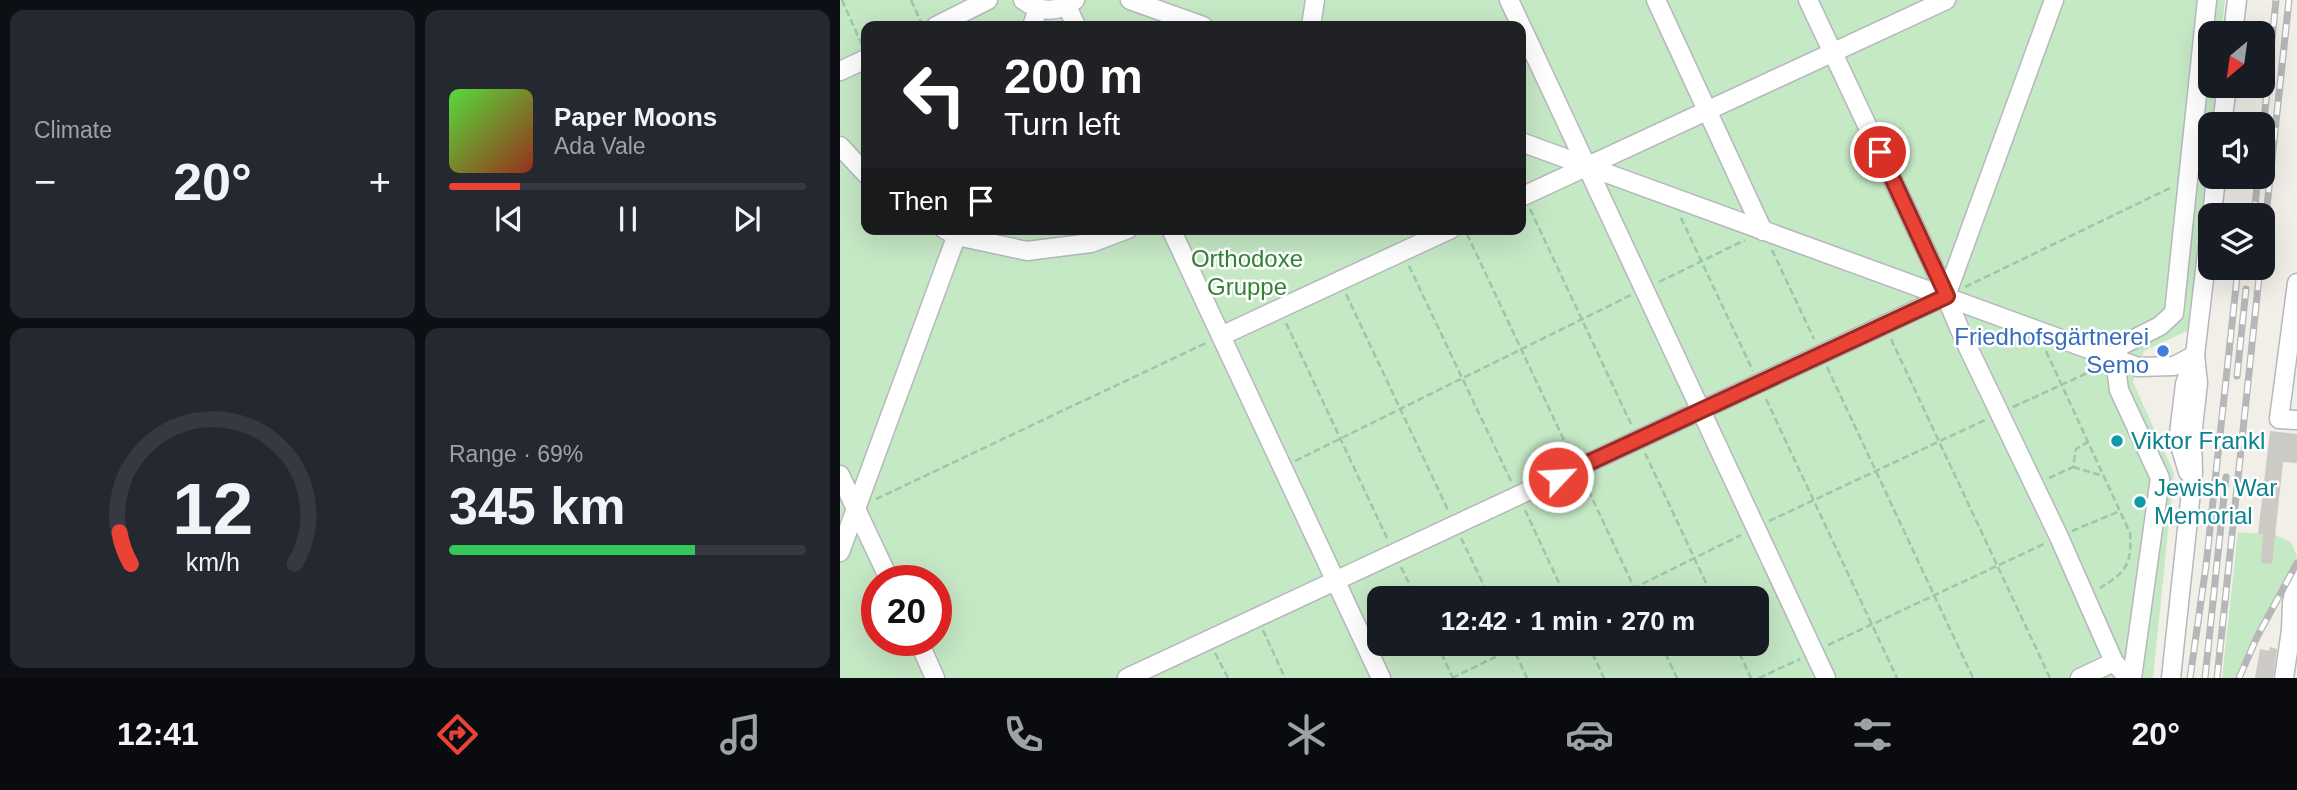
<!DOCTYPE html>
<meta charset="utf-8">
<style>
:root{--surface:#171b24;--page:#242831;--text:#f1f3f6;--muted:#9ea1a6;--line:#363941;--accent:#ea4335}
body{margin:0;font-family:Arial,sans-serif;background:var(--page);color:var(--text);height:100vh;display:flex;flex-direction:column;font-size:26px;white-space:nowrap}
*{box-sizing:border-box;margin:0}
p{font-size:23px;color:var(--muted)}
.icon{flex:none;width:38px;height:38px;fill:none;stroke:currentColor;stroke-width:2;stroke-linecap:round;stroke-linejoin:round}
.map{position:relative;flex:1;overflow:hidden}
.sheet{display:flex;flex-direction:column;gap:10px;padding:10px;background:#0d0f14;width:840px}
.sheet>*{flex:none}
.banner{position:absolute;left:21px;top:21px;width:665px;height:214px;border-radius:14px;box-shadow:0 7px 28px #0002;background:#202124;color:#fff;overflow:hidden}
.needle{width:46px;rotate:209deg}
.tools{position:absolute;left:1358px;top:21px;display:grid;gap:14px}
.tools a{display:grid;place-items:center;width:77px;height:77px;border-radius:14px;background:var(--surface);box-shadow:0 7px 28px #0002;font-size:35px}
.speed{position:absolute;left:21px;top:565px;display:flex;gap:14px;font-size:35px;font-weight:700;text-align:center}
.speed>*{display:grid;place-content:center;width:91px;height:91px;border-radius:50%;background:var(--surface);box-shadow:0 7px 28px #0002;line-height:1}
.speed .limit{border:10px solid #d22;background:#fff;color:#111}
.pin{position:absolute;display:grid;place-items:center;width:60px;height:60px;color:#fff;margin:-30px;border:4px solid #fff;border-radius:50%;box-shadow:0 2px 7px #0007}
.me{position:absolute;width:77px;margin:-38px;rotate:65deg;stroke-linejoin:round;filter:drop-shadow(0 0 5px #0008)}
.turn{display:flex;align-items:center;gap:24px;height:147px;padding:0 28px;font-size:32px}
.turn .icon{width:91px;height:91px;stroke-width:2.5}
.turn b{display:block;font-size:49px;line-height:60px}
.then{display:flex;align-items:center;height:66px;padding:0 28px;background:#0003;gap:14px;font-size:26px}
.big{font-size:52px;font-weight:600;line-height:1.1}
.sheet .card{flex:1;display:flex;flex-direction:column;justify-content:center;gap:10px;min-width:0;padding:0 24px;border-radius:14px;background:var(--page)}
.sheet .dial{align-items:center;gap:0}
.dial svg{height:182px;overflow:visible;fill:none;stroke:var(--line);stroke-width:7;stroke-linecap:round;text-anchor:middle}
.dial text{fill:var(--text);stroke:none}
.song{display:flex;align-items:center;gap:21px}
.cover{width:84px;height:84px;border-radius:10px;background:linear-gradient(135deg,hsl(110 70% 55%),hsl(10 70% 35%))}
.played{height:7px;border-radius:4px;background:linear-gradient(90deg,var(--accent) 20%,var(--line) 20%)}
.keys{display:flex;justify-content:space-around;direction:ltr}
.heat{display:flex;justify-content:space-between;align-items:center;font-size:38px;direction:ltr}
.charge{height:10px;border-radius:5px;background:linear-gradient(90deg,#34c759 69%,var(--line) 0)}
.sheet .tiles{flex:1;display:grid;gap:10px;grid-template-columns:repeat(2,1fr)}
.trip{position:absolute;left:527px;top:586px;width:402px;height:70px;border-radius:14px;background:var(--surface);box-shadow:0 7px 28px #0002;font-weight:600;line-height:70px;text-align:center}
.menu{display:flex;height:112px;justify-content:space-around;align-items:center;background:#090b0e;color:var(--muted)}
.menu .icon{width:49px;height:49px}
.menu .current{color:var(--accent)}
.menu b{font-size:32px;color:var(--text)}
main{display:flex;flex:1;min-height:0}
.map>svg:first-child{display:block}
</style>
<main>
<section class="sheet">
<div class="tiles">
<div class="card"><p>Climate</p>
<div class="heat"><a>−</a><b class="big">20°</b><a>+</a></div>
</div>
<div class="card">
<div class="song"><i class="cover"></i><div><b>Paper Moons</b><p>Ada Vale</p></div></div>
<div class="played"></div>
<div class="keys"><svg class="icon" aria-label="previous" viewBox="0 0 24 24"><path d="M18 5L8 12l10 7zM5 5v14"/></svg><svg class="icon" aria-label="pause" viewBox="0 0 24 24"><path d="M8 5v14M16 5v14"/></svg><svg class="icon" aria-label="next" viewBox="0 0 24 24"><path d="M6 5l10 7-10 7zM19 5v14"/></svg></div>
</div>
<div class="card dial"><svg viewBox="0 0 100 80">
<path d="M14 69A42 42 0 1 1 86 69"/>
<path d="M14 69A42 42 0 0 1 9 55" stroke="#ea4335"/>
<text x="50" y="56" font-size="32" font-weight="700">12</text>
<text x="50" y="72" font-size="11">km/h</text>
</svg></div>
<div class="card"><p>Range · 69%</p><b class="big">345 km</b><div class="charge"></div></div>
</div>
</section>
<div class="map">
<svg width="1457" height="678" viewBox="0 0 1457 678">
<rect width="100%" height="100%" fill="#f1efe8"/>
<g fill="#c5e8c5" fill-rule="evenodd">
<path d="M 0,0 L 1385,0 L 1381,33 L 1370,33 L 1370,86 L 1376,86 L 1372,124 L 1370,124 L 1351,329 L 1304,351 L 1293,382 L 1334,473 L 1313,678 L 0,678 ZM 26,26 L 681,26 L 681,229 L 26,229 ZM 37,581 L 96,581 L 96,640 L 37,640 ZM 539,598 L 917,598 L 917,644 L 539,644 Z"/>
<path d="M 1398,532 L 1435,535 L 1451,542 L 1457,556 L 1413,639 L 1395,678 L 1382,678 Z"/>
</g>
<g fill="#cccac5">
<path d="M 1430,431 L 1457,434 L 1457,463 L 1443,462 L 1432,564 L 1421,563 L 1423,534 L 1418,534 Z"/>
<path d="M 1430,647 L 1437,649 L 1433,678 L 1415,678 L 1420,649 L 1429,651 Z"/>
</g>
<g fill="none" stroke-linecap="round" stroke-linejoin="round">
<g stroke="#b5b8bc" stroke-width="21">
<g id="minor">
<path d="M 183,0 C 200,13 218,13 235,0"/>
<path d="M 290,0 L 363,26"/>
<path d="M 669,0 L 986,678"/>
<path d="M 816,0 L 923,231"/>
<path d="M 968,0 L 1091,261 L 1123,337 L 1219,537 L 1274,662 L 1288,678"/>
<path d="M 227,6 L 236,26"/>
<path d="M 96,26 L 148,0"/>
<path d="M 192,26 L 198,9"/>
<path d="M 471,26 L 475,0"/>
<path d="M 1393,33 L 1397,0"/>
<path d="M 0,71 L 26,59"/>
<path d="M 1382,124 L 1387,86"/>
<path d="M 681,142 L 1298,367 L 1334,366 L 1355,355"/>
<path d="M 0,146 L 26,174"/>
<path d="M 681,197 L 1106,0"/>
<path d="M 1372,215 L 1376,177"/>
<path d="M 104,229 L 117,236 L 187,251 L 251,243 L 288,229"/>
<path d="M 331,229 L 541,678"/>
<path d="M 1457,283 L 1439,419 L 1457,420"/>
<path d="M 381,336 L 611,229"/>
<path d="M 1348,472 L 1341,449 L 1339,434 L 1345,384 L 1355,355 L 1370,228"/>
<path d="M 0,475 L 50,581"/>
<path d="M 0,552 L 119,229"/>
<path d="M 78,640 L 95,678"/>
<path d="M 287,678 L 1106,296 L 1214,0"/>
<path d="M 1240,678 L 1274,662"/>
<path d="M 1292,678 L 1320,478 L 1279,390 L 1275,360 L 1280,346 L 1320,326 L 1334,313 L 1367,0"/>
<path d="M 1331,678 L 1353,473 L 1352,436 L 1358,383 L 1355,355"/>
<path d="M 1444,678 L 1451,630 L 1452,603 L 1457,578"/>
</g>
</g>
<g stroke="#9cc7a9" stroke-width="2.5" stroke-dasharray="7 3.5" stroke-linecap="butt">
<path d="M 2,0 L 22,45"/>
<path d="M 71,0 L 81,22"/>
<path d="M 690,209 L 791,424"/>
<path d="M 841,218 L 913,371"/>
<path d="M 627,234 L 730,453"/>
<path d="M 932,250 L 974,339"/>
<path d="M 569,266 L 671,481"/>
<path d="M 819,282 L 905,240"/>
<path d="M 1125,287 L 1330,188"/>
<path d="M 506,294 L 608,510"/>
<path d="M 446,323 L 547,538"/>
<path d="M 1051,339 L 1210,678"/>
<path d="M 1206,351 L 1290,533 C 1292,565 1286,572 1260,588"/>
<path d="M 987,367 L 1133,678"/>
<path d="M 926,399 L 1057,678"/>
<path d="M 1173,407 L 1256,369"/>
<path d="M 805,453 L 873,598"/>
<path d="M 455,461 L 791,295"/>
<path d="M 1233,467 L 1263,476"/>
<path d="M 1209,478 L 1233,467 L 1236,449 L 1248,442"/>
<path d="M 744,481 L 799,598"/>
<path d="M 36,499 L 368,342"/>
<path d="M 685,510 L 726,598"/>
<path d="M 929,521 L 1145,420"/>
<path d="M 1232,531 L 1280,511"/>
<path d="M 621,538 L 650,598"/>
<path d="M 561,567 L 576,598"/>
<path d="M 774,598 L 901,535"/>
<path d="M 423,630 L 445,678"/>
<path d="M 597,644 L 613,678"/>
<path d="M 671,644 L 687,678"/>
<path d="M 748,644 L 764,678"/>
<path d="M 821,644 L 837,678"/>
<path d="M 895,644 L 911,678"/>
<path d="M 988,645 L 1204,544"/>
<path d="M 375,653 L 388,678"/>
<path d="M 612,678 L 682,644"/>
<path d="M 919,678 L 960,659"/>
</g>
<use href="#minor" stroke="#fff" stroke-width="18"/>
<g stroke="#b6b7b8" stroke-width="7">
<g id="rail">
<path d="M 1423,130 L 1436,0"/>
<path d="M 1414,215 L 1418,177"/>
<path d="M 1423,244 L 1449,0"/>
<path d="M 1397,376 L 1406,289"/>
<path d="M 1350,678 L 1366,566 L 1398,268"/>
<path d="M 1365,678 L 1386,477"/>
<path d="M 1377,678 L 1420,268"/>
<path d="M 1399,678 L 1417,637 L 1457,563"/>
</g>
</g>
<use href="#rail" stroke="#fff" stroke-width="4.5" stroke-dasharray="13" stroke-linecap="butt"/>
</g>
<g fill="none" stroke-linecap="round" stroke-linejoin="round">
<g stroke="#982c22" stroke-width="18">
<path id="route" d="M 718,477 L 1107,296 L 1040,152"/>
</g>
<use href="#route" stroke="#ea4335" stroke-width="12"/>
</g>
<circle fill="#3f7fe0" stroke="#fff" stroke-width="2.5" cx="1323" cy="351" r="7"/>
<g fill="#0f9aa8" stroke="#fff" stroke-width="2.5">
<circle cx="1277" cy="441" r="7"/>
<circle cx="1300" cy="502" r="7"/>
</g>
<g text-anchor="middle" stroke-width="5" stroke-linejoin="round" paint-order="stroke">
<g font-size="24" fill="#348238" stroke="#fff">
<text x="407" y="267">Orthodoxe<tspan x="407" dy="28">Gruppe</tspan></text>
</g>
<g font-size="24" fill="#366cbe" stroke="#fff" text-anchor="end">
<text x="1309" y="345">Friedhofsgärtnerei<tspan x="1309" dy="28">Semo</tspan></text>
</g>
<g font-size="24" fill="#0d838f" stroke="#fff" text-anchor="start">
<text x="1291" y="449">Viktor Frankl</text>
<text x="1314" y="496">Jewish War<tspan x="1314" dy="28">Memorial</tspan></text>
</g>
</g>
</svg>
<div class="tools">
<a><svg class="needle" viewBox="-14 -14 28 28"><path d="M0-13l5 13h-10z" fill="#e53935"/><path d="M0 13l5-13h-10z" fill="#9ea1a6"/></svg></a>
<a><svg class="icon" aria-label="sound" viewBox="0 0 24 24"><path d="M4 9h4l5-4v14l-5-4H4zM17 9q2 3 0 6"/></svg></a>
<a><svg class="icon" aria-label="layers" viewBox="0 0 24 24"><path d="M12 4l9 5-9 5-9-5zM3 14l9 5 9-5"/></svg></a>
</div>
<div class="speed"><div class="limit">20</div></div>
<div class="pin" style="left:1040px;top:152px;background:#d93025"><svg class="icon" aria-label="arrive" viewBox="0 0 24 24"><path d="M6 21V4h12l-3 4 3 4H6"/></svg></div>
<svg class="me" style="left:718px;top:477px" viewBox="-20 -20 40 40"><circle r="17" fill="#ea4335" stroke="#fff" stroke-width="3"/><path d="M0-11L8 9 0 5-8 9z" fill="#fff"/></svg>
<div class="trip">12:42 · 1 min · 270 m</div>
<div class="banner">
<div class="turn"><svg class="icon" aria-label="left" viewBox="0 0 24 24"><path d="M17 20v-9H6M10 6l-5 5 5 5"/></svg><div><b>200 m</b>Turn left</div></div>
<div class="then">Then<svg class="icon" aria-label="arrive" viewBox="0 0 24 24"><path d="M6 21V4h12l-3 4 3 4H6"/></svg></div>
</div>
</div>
</main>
<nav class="menu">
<b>12:41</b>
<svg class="icon current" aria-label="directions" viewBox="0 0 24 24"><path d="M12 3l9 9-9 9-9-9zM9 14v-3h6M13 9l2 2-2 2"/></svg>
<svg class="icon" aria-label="music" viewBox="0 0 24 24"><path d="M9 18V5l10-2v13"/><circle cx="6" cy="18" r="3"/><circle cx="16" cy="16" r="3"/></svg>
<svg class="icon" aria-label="phone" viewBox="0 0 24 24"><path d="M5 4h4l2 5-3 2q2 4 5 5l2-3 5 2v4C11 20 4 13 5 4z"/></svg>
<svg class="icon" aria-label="climate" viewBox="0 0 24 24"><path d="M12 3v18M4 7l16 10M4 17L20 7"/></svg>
<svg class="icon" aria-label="car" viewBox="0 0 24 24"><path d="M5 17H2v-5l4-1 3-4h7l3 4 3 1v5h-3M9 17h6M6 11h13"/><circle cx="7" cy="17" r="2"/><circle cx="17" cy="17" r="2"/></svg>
<svg class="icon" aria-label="filters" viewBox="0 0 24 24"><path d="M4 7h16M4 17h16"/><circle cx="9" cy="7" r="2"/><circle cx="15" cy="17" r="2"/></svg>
<b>20°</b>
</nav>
